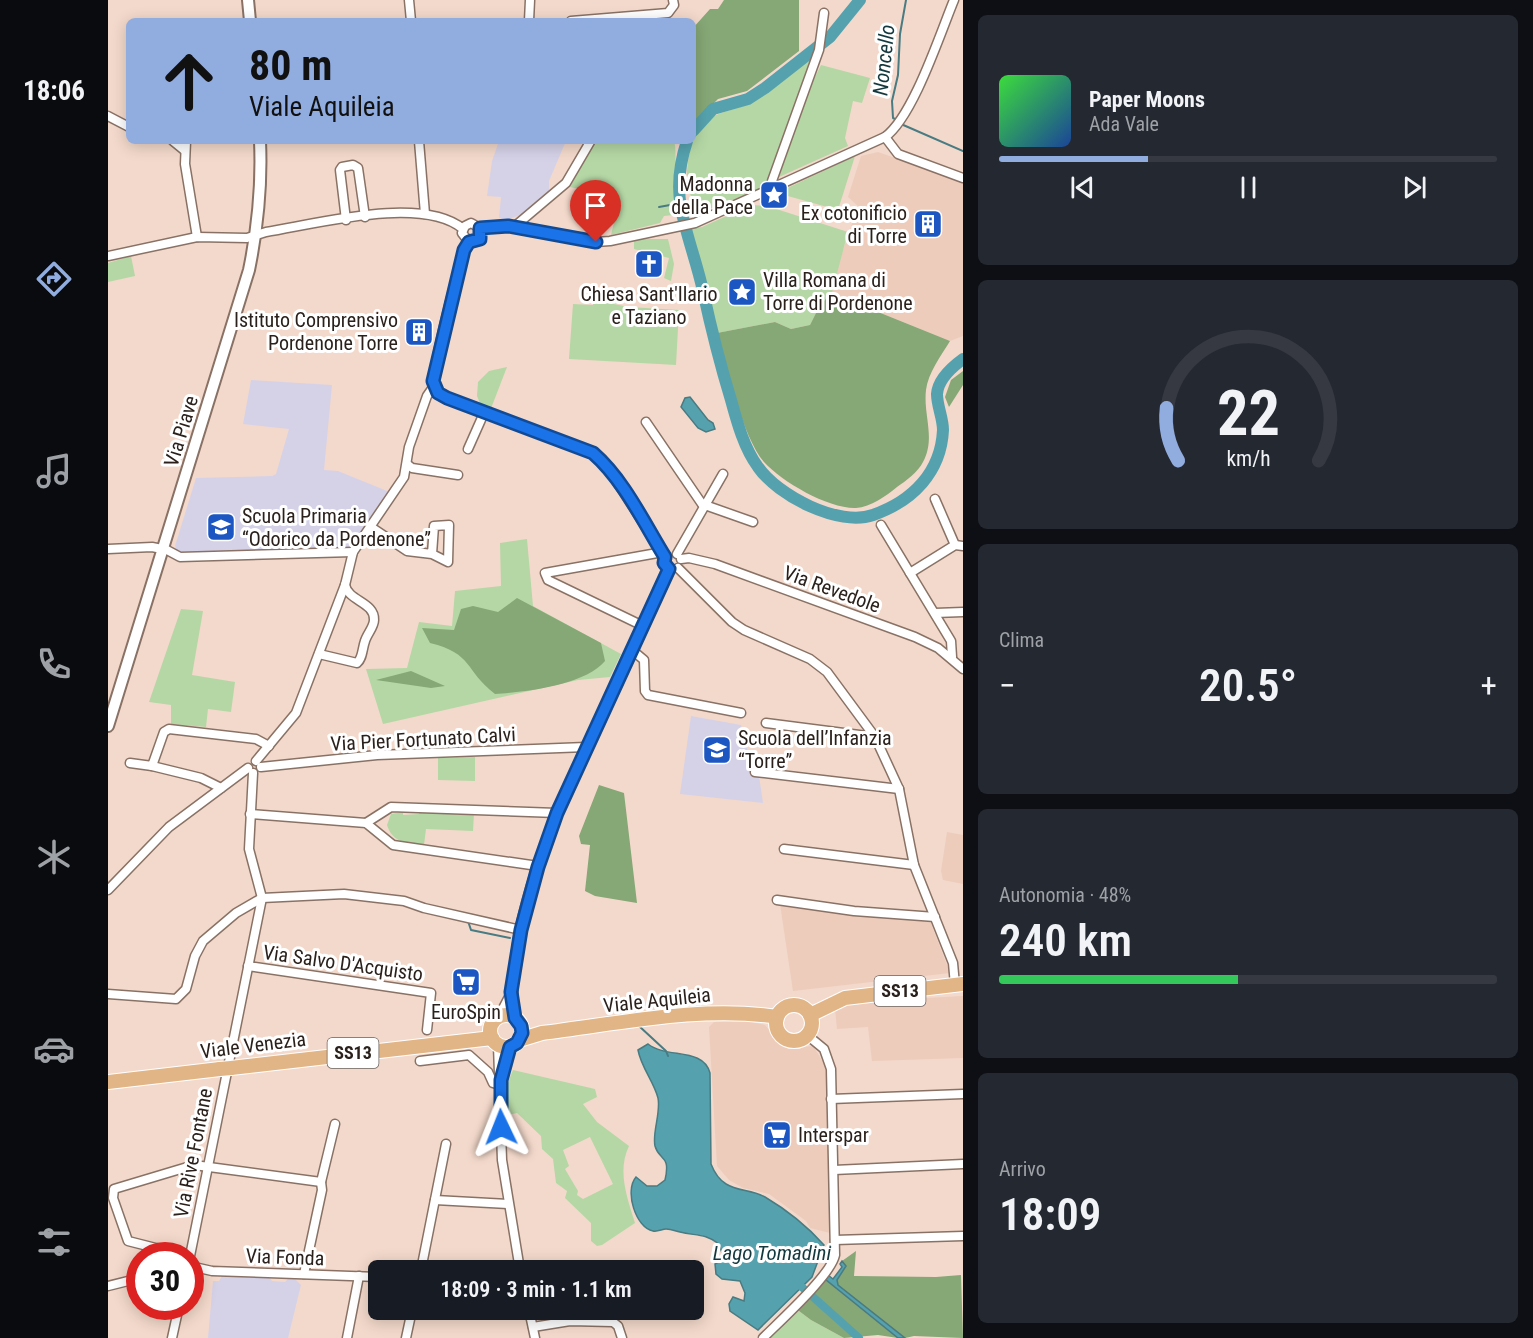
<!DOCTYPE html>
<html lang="it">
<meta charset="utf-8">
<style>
:root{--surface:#171b24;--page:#242831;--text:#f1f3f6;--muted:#9ea1a6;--line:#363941;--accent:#91acdf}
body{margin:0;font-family:"Roboto Condensed",sans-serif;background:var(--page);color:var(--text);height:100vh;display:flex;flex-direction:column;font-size:22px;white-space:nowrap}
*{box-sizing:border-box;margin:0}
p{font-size:20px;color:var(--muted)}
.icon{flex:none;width:33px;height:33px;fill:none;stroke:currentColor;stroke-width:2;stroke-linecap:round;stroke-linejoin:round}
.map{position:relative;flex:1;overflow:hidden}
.drawer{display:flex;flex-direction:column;gap:15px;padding:15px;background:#0d0f14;width:570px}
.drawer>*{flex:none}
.hud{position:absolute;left:18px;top:18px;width:570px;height:126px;border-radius:9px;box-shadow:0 3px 15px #0003;background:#91acdf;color:#111;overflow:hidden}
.speed{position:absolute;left:18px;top:1242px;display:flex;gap:12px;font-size:30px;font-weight:700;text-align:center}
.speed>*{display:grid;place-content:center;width:78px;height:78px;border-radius:50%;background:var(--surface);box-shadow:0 3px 15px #0003;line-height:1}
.speed .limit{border:9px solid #d22;background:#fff;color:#111}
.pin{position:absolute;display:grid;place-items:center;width:51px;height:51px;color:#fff;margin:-62px -26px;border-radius:50% 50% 50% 0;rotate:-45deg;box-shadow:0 0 6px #0007}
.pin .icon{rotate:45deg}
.me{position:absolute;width:66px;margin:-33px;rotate:358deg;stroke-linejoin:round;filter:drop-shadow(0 0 4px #0008)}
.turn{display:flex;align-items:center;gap:21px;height:126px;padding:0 24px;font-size:27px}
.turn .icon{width:78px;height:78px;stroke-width:2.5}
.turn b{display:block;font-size:42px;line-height:51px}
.big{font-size:45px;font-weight:600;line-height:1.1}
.drawer .widget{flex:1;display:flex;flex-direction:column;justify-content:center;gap:9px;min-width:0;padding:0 21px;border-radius:9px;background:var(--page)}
.drawer .dial{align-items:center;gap:0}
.dial svg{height:156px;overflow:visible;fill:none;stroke:var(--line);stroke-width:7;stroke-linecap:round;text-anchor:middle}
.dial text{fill:var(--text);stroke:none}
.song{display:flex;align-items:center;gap:18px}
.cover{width:72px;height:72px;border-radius:9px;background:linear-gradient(135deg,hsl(120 70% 55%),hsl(220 70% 35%))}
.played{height:6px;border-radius:3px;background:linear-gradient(90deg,var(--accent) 30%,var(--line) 30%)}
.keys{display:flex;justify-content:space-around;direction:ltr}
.heat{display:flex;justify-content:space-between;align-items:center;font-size:33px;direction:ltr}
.charge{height:9px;border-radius:4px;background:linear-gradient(90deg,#34c759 48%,var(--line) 0)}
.trip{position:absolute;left:260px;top:1260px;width:336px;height:60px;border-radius:9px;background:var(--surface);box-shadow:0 3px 15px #0003;font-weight:600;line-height:60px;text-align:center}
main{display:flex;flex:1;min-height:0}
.tabs{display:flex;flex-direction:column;width:108px;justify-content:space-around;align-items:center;background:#090b0e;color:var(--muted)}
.tabs .icon{width:42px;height:42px}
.tabs .current{color:var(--accent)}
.tabs b{font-size:27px;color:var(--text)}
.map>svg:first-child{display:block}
</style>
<main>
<nav class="tabs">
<b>18:06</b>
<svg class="icon current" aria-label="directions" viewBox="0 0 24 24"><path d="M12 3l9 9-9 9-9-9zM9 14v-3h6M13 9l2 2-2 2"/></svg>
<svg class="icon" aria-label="music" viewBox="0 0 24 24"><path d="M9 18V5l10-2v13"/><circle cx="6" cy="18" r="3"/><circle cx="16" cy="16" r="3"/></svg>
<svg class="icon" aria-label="phone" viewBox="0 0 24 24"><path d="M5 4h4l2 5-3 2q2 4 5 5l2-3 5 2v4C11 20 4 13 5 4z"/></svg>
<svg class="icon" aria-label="climate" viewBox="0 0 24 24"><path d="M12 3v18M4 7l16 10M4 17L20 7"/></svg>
<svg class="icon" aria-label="car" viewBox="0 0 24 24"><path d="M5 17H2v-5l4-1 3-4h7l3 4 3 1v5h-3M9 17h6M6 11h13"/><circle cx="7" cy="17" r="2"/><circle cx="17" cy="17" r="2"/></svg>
<svg class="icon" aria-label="filters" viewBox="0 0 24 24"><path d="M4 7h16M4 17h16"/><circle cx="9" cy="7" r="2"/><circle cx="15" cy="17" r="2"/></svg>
</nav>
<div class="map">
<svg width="855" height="1338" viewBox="0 0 855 1338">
<rect width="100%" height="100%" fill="#f3d9cb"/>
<g fill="#edccbb">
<path d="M 770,152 L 855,182 L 855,336 L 842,341 L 723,293 L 728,271 L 750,206 L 740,197 L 753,156 Z"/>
<path d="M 839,832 L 855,835 L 855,884 L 835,880 L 833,871 Z"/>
<path d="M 672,904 L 822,921 L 842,973 L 685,991 Z"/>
<path d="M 855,996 L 855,1058 L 764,1061 L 760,1027 L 729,1029 L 727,1009 L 746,1002 Z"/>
<path d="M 639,1021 L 657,1025 L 673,1044 L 684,1048 L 705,1046 L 717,1065 L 722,1114 L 722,1233 L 702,1228 L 698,1221 L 661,1194 L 635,1188 L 621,1180 L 609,1166 L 601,1027 L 606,1022 Z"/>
</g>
<g fill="#d5d2e8">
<path d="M 418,141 L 458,141 L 441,181 L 441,194 L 412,215 L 398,220 L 391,218 L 393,197 L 379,196 L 384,161 L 390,144 Z"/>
<path d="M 143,380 L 224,385 L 216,470 L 230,471 L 284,493 L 241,547 L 73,555 L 69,551 L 67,546 L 88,478 L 164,476 L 168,474 L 181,429 L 135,424 Z"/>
<path d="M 583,716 L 633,725 L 646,775 L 651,776 L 655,803 L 572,794 Z"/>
<path d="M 115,1274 L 161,1276 L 164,1281 L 177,1282 L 181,1278 L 187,1279 L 193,1285 L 180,1338 L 100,1338 L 105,1281 L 111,1281 Z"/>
</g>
<g fill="#b5d7a5" fill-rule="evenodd">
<path d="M 705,54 L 661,185 L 597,211 L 592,208 L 586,210 C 587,199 580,194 579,184 C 578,175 580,159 582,151 C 596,104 619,118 651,98 C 670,85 688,68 705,54 Z"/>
<path d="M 713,65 L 762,78 L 754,103 L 745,101 L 737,138 L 740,146 L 671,177 L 703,85 Z"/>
<path d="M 486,141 L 566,141 C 570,152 565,199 565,215 L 556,216 L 552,223 L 503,235 L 512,198 L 462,187 Z"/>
<path d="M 747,156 L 730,210 L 669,193 Z"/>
<path d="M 643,205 L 659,206 L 740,232 L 723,296 L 711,307 L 702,325 L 683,329 L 667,322 L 609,333 L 582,229 L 594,227 Z"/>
<path d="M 529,239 L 560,239 L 566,264 L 563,281 L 556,278 L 561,258 L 526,249 L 526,241 Z"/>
<path d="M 23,256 L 27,276 L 0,282 L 0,263 Z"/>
<path d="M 486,300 L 521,307 L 571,310 L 568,365 L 461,359 L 465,304 L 485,305 Z"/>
<path d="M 399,367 L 382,411 L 374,408 L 369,396 L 370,382 L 381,371 Z"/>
<path d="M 419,539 L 425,606 L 513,654 L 502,677 L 470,680 L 275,724 L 258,669 L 299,668 L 311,622 L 344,626 L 347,591 L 393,586 L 392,543 Z"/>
<path d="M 73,609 L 95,611 L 84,675 L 127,682 L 123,712 L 100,709 L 98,727 L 63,724 L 63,705 L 41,702 Z"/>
<path d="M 367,757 L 367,781 L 330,780 L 330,758 Z"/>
<path d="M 295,812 L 295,815 L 311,814 L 311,812 L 366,813 L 365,831 L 318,829 L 316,845 C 300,845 284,842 279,825 L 283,814 Z"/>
<path d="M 405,1070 L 487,1089 L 489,1097 L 475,1104 L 489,1122 L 521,1146 C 509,1171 519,1197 527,1223 L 494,1245 L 489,1246 L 483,1241 L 483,1223 L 457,1198 L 459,1191 L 448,1183 L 445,1159 L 434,1149 L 433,1136 L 409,1113 L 396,1116 L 397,1089 ZM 482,1137 L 505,1184 L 475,1199 L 469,1195 L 470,1191 L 457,1169 L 461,1166 L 455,1150 Z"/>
<path d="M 687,1308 L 703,1320 L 736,1338 L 659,1338 Z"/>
</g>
<g fill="#86a776">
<path d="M 616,0 L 691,0 L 691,51 L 639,91 L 610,99 L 585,124 L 585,28 L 602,9 L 610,9 Z"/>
<path d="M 723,293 L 842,341 C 833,356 820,373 818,390 C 815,415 828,438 815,462 C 810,472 798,481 789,487 C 778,496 763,507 748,508 C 721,509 674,482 656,462 C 634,436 619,367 609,333 L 667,322 L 683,329 L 702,325 L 711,307 Z"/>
<path d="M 855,371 L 855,385 L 841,407 L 837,397 L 843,380 Z"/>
<path d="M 409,598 L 493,643 L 497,661 C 477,685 418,692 387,694 C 356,670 366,654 322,643 L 314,628 L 346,630 L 353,609 L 365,606 L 390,612 Z"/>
<path d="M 303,671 L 337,686 L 323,688 L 268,680 Z"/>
<path d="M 491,785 L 516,793 L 529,903 L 487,896 L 477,891 L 482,845 L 473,844 L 471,836 Z"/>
<path d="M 748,1251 L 746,1276 L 828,1277 L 853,1275 L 855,1338 L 806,1336 L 797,1338 L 729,1285 L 729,1280 L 738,1266 L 734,1261 Z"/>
<path d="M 717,1279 L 790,1338 L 770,1335 L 736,1338 L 703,1320 L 687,1308 Z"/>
</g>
<g fill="#55a2ae" stroke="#487b82" stroke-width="1.5">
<path d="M 582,397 L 600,420 L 605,423 L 607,429 L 598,432 L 590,428 L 573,407 L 577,398 Z"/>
<path d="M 540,1044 C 559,1059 595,1047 602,1073 L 603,1164 C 615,1195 637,1186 657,1197 C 679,1210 699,1226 716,1245 L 704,1277 L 650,1330 L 622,1311 L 621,1304 L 625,1297 L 636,1301 L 637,1293 L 632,1281 L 614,1279 L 608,1274 L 607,1264 L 616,1259 L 611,1244 C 597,1233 587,1236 572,1232 C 567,1231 564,1229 558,1229 C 554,1229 550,1232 545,1231 C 528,1228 516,1191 528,1177 L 539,1186 L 549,1186 L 557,1180 C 563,1154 551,1161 547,1146 C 544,1133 553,1113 550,1098 C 546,1082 533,1067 530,1050 Z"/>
<path d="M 734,1261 L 738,1266 L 729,1280 L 730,1285 L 797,1338 L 790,1338 L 717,1279 L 720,1275 L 725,1279 L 734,1267 L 732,1264 Z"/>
</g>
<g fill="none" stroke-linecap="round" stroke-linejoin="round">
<g stroke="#487b82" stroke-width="2">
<path d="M 789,120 L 785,118 L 784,101 L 790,75 L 792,34 L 798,0"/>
<path d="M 793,124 L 855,151"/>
<path d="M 551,207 L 573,203"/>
<path d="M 360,921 L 363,930 L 402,938"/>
<path d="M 531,1026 L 558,1051 L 560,1056"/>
</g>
<path stroke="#55a2ae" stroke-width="8" d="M 686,1280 L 751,1338"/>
<g stroke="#55a2ae" stroke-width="12">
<path d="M 585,131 L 605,109 L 640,99 L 657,88 L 722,37 L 752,0"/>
<path d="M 579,141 C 572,162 569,186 573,208 C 578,235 589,263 595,291 C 603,328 612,364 623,400 C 629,422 636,448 650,467 C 670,496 731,527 765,515 C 805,501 833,472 835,430 C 835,418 829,406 829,394 C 830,379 844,367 855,359"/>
</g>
<g stroke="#897265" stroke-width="11">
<g id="minor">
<path d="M 301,0 L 303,21"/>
<path d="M 421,21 L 422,0"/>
<path d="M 463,21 L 560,13 L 566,5 L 565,0"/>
<path d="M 0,116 L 21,127"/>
<path d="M 777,137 L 790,154 L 855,178"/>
<path d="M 65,141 L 76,150"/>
<path d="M 78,141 L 77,164 L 89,237"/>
<path d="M 311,141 L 317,214"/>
<path d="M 665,188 L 664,181 L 711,50 L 716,13"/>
<path d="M 238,220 L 232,170 L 234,167 L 245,165 L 250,168 L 257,217"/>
<path d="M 406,227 L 458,183 L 482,142 L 480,141"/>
<path d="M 361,242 L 354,233 L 357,226 L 363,223 L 372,228 L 400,226 L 488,242 L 502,241 L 587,223 L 777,137 C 805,117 832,34 846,0"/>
<path d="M 361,242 L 372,239 L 372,228"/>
<path d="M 0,256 L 89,237 L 139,238 L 158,232 C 208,224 314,195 355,229"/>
<path d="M 326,386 L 330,393 L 339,398 L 485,453 L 502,471 L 557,557"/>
<path d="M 538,422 L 594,504 L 645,522"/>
<path d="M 360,449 L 376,413"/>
<path d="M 299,464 L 304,468 L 350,475"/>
<path d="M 827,499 L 847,545"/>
<path d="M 773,525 L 843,641 L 844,657"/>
<path d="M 263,527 L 299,551 L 324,554 L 340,562 L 341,525 L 326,526 L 324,554"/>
<path d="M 0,549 L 44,547 L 59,550 L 72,557 L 245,552"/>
<path d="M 569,554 L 615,474"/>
<path d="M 573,559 L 581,558 L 607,564 L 807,637 L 830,648 L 855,669"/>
<path d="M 570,568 L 624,622 L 636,630 L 702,659 L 719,672 L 767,737 L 791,789 L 806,865 L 845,963 L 847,985"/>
<path d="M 802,573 L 847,545 L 855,546"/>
<path d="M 827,613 L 855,612"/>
<path d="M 535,626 L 440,580 L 437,573 L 555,552"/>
<path d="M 524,650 L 536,660 L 537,691 L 540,695 L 633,713"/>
<path d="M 211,654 L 249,663 C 255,658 254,649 257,641 C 259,634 266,627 266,620 C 267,602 240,601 237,585"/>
<path d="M 658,723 L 767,737"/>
<path d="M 148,761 L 188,713 L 237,585 L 245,552 L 296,477 L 301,447 L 319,396 L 326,386 C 323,371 352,257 361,242"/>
<path d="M 22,763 L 44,766 L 56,732 L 61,729 L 148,739 L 161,746"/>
<path d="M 44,766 L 93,778 L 113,788"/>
<path d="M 153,767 L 269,755 L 478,747"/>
<path d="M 647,772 L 791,789"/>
<path d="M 142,814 L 258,823 L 285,845 L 430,866"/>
<path d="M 258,823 L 283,807 L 449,813"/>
<path d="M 676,849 L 806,865"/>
<path d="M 0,890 L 61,827 L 140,768"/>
<path d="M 669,900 L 746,911 L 827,917"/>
<path d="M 140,966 L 323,993 L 319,1030"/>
<path d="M 0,994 L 68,999 L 78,989 L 87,956 L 95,941 L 128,913 L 154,898 L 236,894 L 296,901 L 316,908 L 413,930"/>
<path d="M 390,1018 L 403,993"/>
<path d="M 407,1018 C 393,913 463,784 506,690 C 525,650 541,609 561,569"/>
<path d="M 390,1045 L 394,1160 L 412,1270"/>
<path d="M 312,1061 L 361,1055 L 380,1072 L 385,1083 L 392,1085"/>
<path d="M 394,1077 L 402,1047"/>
<path d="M 723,1099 L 855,1094"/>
<path d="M 726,1170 L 855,1164"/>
<path d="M 327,1200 L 400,1204"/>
<path d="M 727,1240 L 855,1236"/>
<path d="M 79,1256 L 20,1241 L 5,1198 L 6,1189 L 86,1165 L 213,1182 L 227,1124"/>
<path d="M 82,1256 L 154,898 L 141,849 L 145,773"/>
<path d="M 82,1266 L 104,1271 L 270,1277"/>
<path d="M 313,1270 L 338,1144"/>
<path d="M 196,1274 L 214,1190 L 213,1182"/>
<path d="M 0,1286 L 32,1278"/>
<path d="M 421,1310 L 427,1338"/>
<path d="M 425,1327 L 462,1321 L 505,1322 L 510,1326 L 514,1338"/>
<path d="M 64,1338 L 71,1306"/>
<path d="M 239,1338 L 251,1276"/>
<path d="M 298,1338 L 304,1310"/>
<path d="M 655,1338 C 672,1321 723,1275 727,1255 L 723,1069 L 716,1049 L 699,1035"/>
</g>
</g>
<g stroke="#897265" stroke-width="14">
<g id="tertiary">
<path d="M 140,0 L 142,21"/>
<path d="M 0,726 L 141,270 C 150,226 154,186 152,141"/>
</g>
</g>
<g stroke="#fff" stroke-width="16">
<g id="primary">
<circle cx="686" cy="1023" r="18"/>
<path d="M 702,1015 L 737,998 L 855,984"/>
<circle cx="398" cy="1031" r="16"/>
<path d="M 411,1040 L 434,1033 C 509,1024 594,1005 669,1017"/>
<path d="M 123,1068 L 384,1038"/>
<path d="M 0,1082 L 112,1069"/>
</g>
</g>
<use href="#minor" stroke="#fff" stroke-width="8"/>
<use href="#tertiary" stroke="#fff" stroke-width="10"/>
<use href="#primary" stroke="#e2b586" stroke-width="14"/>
<g stroke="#fff" stroke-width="16" stroke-linecap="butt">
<path id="primary-bridge" d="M 112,1069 L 123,1068"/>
</g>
<use href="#primary-bridge" stroke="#e2b586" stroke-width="14"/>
</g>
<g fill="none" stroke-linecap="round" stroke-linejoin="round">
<g stroke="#114b97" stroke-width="15">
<path id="route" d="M 393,1127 L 393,1080 L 402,1047 L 409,1043 L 414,1033 L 413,1026 L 407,1018 L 403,992 L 413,930 L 430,867 L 449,813 L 561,569 L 556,563 L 557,557 C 536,523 516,480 485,453 L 339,398 L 330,393 L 325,381 L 356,250 L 361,242 L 372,239 L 372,228 L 400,226 L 488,242"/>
</g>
<use href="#route" stroke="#1a73e8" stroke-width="10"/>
</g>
<defs>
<g id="sight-square" transform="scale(1.5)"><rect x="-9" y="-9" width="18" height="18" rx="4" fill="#1b56c2" stroke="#fff"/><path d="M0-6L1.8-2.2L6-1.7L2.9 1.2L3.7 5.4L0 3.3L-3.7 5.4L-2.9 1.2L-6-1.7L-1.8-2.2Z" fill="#fff"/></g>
<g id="building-square" transform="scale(1.5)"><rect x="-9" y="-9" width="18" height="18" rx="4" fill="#1b56c2" stroke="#fff"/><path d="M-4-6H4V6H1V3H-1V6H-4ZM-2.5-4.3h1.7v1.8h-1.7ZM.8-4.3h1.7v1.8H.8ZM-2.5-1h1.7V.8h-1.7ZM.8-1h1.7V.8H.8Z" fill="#fff"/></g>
<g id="church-square" transform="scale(1.5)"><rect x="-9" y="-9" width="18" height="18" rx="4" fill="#1b56c2" stroke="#fff"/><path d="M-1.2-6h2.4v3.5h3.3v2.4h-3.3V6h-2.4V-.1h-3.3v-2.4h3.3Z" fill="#fff"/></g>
<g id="school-square" transform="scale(1.5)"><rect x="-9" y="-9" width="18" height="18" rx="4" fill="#1b56c2" stroke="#fff"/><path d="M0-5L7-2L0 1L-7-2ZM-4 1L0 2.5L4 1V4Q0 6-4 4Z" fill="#fff"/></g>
<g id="supermarket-square" transform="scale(1.5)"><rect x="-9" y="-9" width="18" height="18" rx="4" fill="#1b56c2" stroke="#fff"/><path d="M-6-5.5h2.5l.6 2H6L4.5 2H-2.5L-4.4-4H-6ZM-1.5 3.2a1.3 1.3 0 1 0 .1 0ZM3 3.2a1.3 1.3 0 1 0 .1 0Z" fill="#fff"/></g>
</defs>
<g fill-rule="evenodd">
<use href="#sight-square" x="666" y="195"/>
<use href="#building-square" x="820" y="224"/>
<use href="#church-square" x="541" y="264"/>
<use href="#sight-square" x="634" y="292"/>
<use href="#building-square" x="311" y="332"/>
<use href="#school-square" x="113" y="527"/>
<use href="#school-square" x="609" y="750"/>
<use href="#supermarket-square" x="358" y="982"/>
<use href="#supermarket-square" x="669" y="1135"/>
</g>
<g text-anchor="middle" stroke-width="6" stroke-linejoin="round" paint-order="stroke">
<g fill="#fff" stroke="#6b6460" stroke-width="1.5">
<rect x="766.5" y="976" width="51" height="30" rx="4.5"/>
<rect x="219.5" y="1038" width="51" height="30" rx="4.5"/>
</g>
<g font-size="18" font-weight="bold" fill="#2b211c">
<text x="792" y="997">SS13</text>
<text x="245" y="1059">SS13</text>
</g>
<g font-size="20" fill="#2b211c" stroke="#fff" text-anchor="start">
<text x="645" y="191" text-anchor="end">Madonna<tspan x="645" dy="23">della Pace</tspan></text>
<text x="799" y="220" text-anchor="end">Ex cotonificio<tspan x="799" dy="23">di Torre</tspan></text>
<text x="655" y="287">Villa Romana di<tspan x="655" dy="23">Torre di Pordenone</tspan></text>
<text x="541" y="301" text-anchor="middle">Chiesa Sant'Ilario<tspan x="541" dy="23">e Taziano</tspan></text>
<text x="290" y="327" text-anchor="end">Istituto Comprensivo<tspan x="290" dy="23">Pordenone Torre</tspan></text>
<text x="134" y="523">Scuola Primaria<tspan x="134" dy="23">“Odorico da Pordenone”</tspan></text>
<text x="630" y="745">Scuola dell’Infanzia<tspan x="630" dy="23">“Torre”</tspan></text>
<text x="358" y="1019" text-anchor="middle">EuroSpin</text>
<text x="690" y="1142">Interspar</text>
</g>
<g font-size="20" fill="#2b211c" stroke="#fff">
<text transform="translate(73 431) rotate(-73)" y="7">Via Piave</text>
<text transform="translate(724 589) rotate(20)" y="7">Via Revedole</text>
<text transform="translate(315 739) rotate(-3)" y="7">Via Pier Fortunato Calvi</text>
<text transform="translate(235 963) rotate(8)" y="7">Via Salvo D'Acquisto</text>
<text transform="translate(549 1000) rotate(-6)" y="7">Viale Aquileia</text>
<text transform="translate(145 1045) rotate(-7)" y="7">Viale Venezia</text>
<text transform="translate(85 1153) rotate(-79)" y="7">Via Rive Fontane</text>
<text transform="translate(177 1257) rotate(2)" y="7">Via Fonda</text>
</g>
<g font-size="21" font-style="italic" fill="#13383e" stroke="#fff">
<text transform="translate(776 60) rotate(-84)" y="7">Noncello</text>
<text x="664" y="1260">Lago Tomadini</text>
</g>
</g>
</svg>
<div class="speed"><div class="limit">30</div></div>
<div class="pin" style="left:488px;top:242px;background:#d93025"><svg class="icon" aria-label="arrive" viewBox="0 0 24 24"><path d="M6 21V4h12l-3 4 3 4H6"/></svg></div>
<svg class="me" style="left:393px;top:1127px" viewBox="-20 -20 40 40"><path d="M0-17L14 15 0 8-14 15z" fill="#1a73e8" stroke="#fff" stroke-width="4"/></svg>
<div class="trip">18:09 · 3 min · 1.1 km</div>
<div class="hud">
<div class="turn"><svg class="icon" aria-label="ahead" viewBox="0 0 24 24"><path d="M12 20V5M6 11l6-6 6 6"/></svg><div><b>80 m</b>Viale Aquileia</div></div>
</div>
</div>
<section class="drawer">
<div class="widget">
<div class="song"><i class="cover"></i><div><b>Paper Moons</b><p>Ada Vale</p></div></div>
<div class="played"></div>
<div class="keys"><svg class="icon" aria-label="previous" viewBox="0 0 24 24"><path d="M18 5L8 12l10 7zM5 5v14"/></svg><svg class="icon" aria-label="pause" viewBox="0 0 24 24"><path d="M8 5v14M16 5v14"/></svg><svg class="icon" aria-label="next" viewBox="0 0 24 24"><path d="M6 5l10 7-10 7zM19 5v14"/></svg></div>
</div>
<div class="widget dial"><svg viewBox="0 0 100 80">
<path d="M14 69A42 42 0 1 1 86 69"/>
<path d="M14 69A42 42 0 0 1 8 42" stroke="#91acdf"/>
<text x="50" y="56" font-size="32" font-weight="700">22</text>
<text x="50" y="72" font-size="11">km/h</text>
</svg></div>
<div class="widget"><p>Clima</p>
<div class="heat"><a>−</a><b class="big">20.5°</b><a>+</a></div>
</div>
<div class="widget"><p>Autonomia · 48%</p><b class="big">240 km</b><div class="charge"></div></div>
<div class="widget"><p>Arrivo</p><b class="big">18:09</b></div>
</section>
</main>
